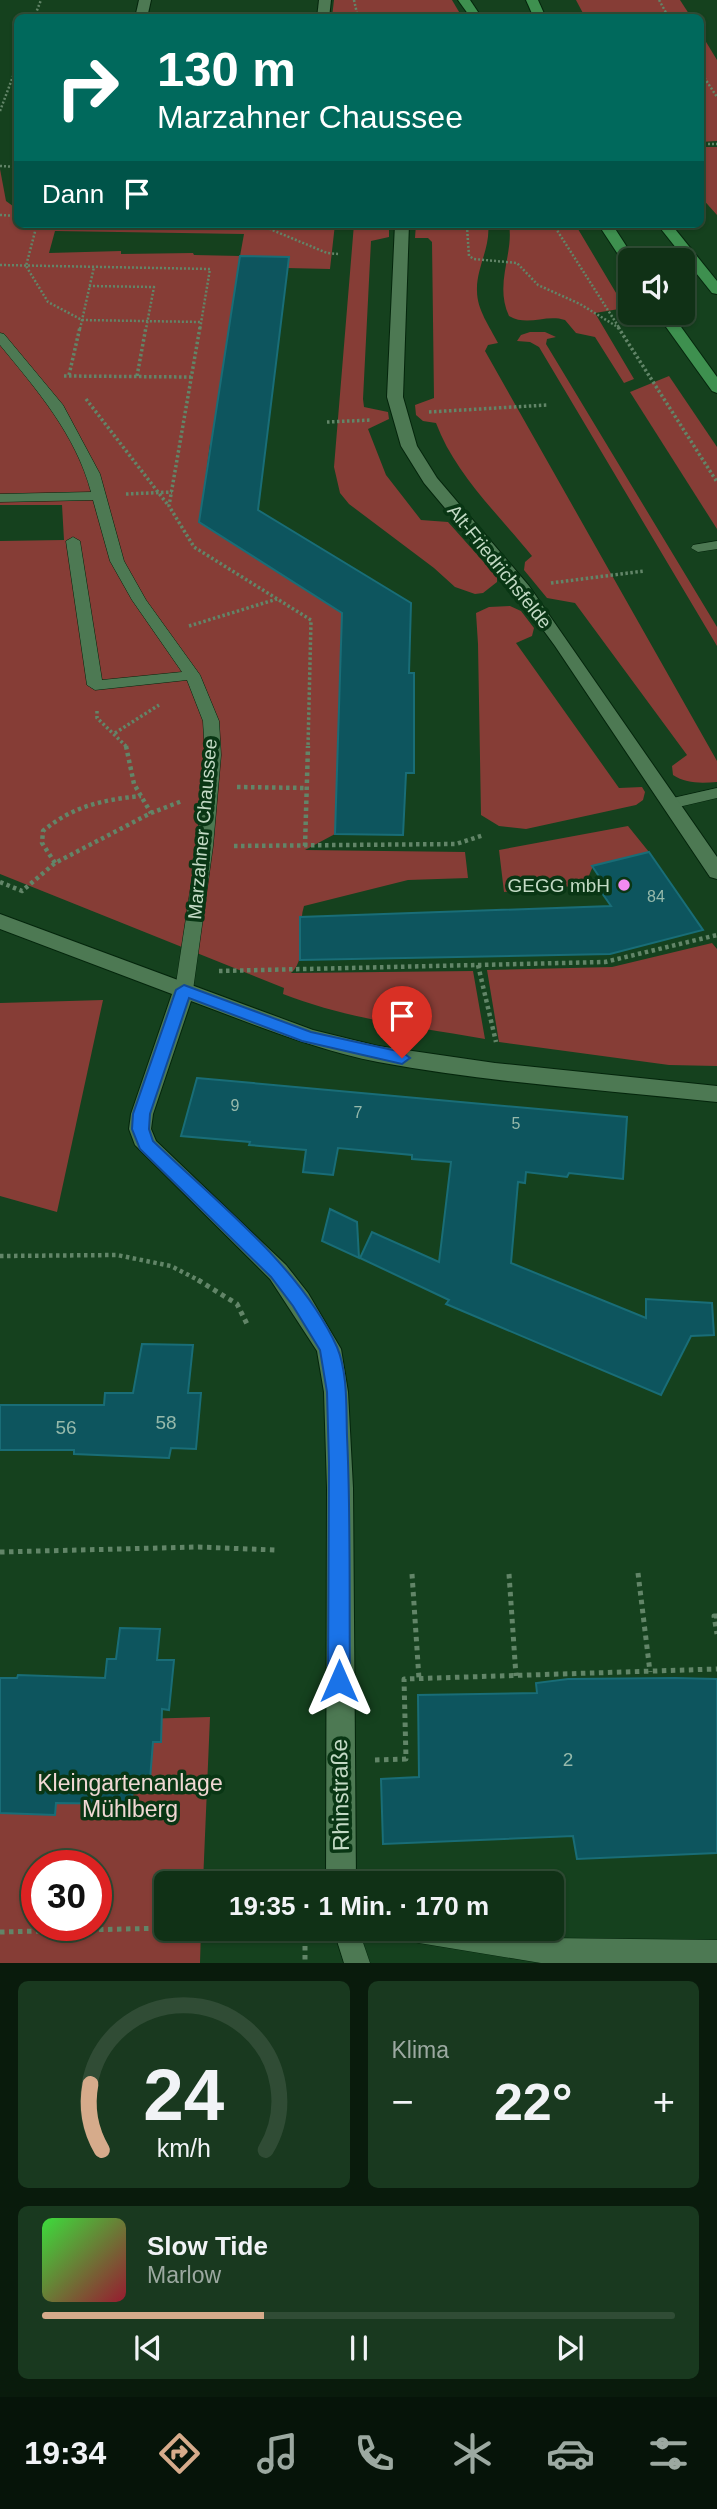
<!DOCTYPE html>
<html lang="de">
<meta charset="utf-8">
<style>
:root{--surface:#103116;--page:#19391f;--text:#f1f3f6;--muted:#9ca9a1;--line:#304c35;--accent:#d6ab8b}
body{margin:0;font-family:Helvetica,sans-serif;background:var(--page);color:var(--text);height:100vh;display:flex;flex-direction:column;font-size:26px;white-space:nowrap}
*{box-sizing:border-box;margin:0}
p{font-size:23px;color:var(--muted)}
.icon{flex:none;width:38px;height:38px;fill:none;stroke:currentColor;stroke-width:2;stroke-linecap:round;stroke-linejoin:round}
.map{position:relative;height:1963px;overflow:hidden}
.side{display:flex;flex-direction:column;gap:18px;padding:18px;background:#091b0c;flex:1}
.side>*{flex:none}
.hud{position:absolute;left:14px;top:14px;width:690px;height:214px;border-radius:10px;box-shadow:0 2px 5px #0004,0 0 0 2px var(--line);background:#00695c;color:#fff;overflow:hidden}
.buttons{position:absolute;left:618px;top:248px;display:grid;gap:14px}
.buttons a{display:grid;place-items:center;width:77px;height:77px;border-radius:10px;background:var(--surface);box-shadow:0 2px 5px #0004,0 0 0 2px var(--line);font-size:35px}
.speed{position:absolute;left:21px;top:1850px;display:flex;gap:14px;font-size:35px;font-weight:700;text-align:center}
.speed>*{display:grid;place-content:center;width:91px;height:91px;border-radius:50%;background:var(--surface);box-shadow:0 2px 5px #0004,0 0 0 2px var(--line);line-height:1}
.speed .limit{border:10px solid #d22;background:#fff;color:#111}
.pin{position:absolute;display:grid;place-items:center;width:60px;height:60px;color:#fff;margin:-72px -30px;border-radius:50% 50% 50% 0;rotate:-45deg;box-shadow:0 0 7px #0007}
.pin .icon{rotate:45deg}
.me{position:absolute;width:77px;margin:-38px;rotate:0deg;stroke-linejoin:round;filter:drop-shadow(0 0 5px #0008)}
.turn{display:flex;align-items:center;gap:24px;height:147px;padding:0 28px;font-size:32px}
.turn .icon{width:91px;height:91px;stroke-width:2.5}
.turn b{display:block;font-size:49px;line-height:60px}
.then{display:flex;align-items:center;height:66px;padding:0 28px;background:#0003;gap:14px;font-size:26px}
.big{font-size:52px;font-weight:800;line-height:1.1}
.side .widget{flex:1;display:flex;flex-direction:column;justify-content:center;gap:10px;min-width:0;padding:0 24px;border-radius:10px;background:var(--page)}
.side .dial{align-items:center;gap:0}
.dial svg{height:182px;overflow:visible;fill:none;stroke:var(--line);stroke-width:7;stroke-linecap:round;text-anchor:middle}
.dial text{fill:var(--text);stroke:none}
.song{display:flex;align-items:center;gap:21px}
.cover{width:84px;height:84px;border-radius:10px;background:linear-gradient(135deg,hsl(120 70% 55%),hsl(350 70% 35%))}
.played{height:7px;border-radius:4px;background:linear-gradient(90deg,var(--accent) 35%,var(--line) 35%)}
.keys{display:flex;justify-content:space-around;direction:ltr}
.heat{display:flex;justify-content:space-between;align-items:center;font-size:38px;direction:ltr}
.side .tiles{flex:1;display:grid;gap:18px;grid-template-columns:1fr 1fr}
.widget:last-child{grid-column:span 2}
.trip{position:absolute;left:154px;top:1871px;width:410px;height:70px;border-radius:10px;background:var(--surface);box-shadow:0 2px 5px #0004,0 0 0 2px var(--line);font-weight:800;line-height:70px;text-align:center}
.tab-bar{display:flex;height:112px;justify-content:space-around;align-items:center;background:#061409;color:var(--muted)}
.tab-bar .icon{width:49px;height:49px}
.tab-bar .active{color:var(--accent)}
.tab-bar b{font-size:32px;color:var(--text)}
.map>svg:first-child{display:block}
</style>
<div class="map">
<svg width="717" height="1963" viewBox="0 0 717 1963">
<rect width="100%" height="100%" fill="#15411e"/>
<g fill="#863d36" fill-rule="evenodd">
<path d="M 334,0 L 452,0 L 462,17 L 332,17 Z"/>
<path d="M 576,0 L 680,0 L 691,17 L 585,17 Z"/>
<path d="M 700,32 L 717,60 L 717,141 L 700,142 Z"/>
<path d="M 700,147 L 717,147 L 717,215 L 700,196 Z"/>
<path d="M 0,169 L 6,201 L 17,209 L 18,224 L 335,224 L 330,269 L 287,268 L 288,257 L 240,256 L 214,430 L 216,444 L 210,444 L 202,504 L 219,535 L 337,609 L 347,612 L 335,834 L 305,850 L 465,852 L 468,878 L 408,880 L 304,906 C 297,927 308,959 291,973 L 473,971 L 485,1039 C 417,1027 347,1019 283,994 L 284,988 L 0,874 L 0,541 L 64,540 L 62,505 L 0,505 ZM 55,231 L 244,234 L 240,256 L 194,255 L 193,253 L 121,254 L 121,251 L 49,253 Z"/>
<path d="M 354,224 L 389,224 L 389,237 L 371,241 L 363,399 L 364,407 L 388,412 L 389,419 L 368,429 L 386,475 L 421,520 L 448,522 L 497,577 L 497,582 L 483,593 L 475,594 L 455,587 L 434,568 L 349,504 L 340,493 L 334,467 Z"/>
<path d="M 416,224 L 488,224 C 491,247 476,268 477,291 C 477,310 490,327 498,343 L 488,345 L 485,351 L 717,761 L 717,782 C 702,783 686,784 673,775 L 672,766 L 687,755 L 575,603 L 547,598 L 524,570 L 525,562 L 532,556 C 499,515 455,474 436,423 L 423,421 L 416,415 L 415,405 L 434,398 L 432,242 L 428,238 L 415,238 Z"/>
<path d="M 509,224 L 575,224 L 625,308 L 595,313 L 634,379 L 624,383 L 595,337 L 576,333 L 565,320 C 545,314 528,327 509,316 C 494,284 514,254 509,224 Z"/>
<path d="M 530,332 L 545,332 L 556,337 L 547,339 L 546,344 L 717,627 L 717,646 L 539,347 L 530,342 L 517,341 L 521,335 Z"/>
<path d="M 669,376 L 717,447 L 717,529 L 630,392 Z"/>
<path d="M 510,606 L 521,611 L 534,628 L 532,636 L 516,643 L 619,788 L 642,787 L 645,792 L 643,800 L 636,805 L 526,829 L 499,826 L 481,815 L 478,644 L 476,613 L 489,607 Z"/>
<path d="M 628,826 L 649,852 L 593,866 L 585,885 L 504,892 L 499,850 Z"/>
<path d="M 712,943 L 717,949 L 717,1066 L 669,1065 L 499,1042 L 487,970 L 612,967 Z"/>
<path d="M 103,1000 L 57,1212 L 0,1196 L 0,1003 Z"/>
<path d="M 210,1717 L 203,1883 L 166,1883 L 166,1928 L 201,1929 L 200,1963 L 0,1963 L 0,1723 ZM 37,1866 L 96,1866 L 96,1925 L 37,1925 Z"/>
</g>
<g fill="#0d555e" stroke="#196d77" stroke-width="2">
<path d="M 240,256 L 289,257 L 258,510 L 411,603 L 409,673 L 414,673 L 414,773 L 406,773 L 403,835 L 335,834 L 342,613 L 199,522 Z"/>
<path d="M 649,852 L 703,930 L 610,954 L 300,960 L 300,917 L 611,906 L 593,880 L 600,878 L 592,866 Z"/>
<path d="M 197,1078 L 627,1117 L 623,1179 L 569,1173 L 567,1177 L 526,1172 L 525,1183 L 518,1182 L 511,1263 L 646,1318 L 646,1299 L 712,1303 L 714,1335 L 691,1336 L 661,1395 L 446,1304 L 449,1300 L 360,1258 L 372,1232 L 439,1262 L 451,1162 L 412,1159 L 412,1155 L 338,1148 L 333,1175 L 303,1172 L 306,1150 L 249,1145 L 250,1142 L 181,1136 Z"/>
<path d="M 330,1209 L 357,1222 L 359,1258 L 322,1241 Z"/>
<path d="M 142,1344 L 193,1345 L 188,1393 L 201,1393 L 196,1449 L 171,1448 L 169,1458 L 74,1454 L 74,1450 L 0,1450 L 0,1405 L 104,1405 L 105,1393 L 133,1393 Z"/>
<path d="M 120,1628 L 160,1629 L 157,1660 L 174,1660 L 169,1710 L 162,1709 L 161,1742 L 153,1742 L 149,1792 L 133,1792 L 131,1804 L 56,1803 L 55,1815 L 0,1813 L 0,1678 L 17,1678 L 18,1675 L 105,1678 L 107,1659 L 116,1659 Z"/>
<path d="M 675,1678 L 717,1679 L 717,1853 L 577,1859 L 573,1836 L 383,1844 L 381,1779 L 419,1777 L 418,1695 L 537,1693 L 536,1683 L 568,1679 Z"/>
</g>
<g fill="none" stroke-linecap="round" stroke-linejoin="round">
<g stroke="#04250c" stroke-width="1">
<g id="lane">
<path d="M 0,333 L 4,334 L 63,405 L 100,474 L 124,561 L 146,600 L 200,675 L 219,721 L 221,755 L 213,846 L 193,990 L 184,996 L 175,990 L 197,846 L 205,755 L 203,721 L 187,680 L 95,690 L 87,685 L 66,541 L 73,537 L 80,541 L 102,680 L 182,672 L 132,600 L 110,561 L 93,500 L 0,502 L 0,494 L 91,492 C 76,435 37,390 0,345 Z"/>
<path d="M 717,541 L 717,549 L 698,552 L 691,548 L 693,545 Z"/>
<path d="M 717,788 L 717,798 L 670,809 L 662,804 L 664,800 Z"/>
<path d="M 333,1928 L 358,1928 L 370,1963 L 344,1963 Z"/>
<path d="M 395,1928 L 486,1928 L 545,1938 L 717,1940 L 717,1963 L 541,1963 L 407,1941 L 398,1937 Z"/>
</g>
</g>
<g stroke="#04250c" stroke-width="2">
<g id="street">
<path d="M 139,0 L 151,0 L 147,18 L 135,18 Z"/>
<path d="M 319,0 L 331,0 L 329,18 L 317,18 Z"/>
<path d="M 395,224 L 409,224 L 403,397 L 417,446 L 437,478 L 529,586 L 717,857 L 717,879 L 710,877 L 555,646 L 517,594 L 424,483 L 401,446 L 387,397 Z"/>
<path d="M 0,914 L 313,1030 L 378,1046 L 495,1063 L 717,1086 L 717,1102 C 604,1090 490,1083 378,1062 C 313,1049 253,1024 191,1001 L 153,1114 L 151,1129 L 156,1141 L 286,1265 L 308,1293 L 341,1349 L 348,1392 L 353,1488 L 356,1883 L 326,1883 L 327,1488 L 324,1392 L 317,1351 L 270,1279 L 135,1145 L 129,1129 L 131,1114 L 172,994 L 0,929 Z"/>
</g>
</g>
<g stroke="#04250c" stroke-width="2">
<g id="primary">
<path d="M 458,0 L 470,0 L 482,18 L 471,18 Z"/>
<path d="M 526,0 L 538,0 L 546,18 L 534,18 Z"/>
<path d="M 598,224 L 612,224 L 636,261 L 630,261 L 630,266 L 625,265 Z"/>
<path d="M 657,224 L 671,224 L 717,281 L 717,294 L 712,293 Z"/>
<path d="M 656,313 L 671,313 L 717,377 L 717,393 L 712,391 Z"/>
</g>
</g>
<g stroke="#628568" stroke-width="2.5" stroke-dasharray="2 2" stroke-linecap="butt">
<path d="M 354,0 L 358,18"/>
<path d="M 659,0 L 669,18"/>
<path d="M 34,18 L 41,0"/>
<path d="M 700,71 L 717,97"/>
<path d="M 0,111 L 18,63"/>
<path d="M 700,144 L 717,144"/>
<path d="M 0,166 L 18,167"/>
<path d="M 0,215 L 18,216"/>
<path d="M 37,224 L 26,266 L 48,302 L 82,320 L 201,322"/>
<path d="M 258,224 L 327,253 L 338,254"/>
<path d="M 463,224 L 467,227 L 469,256 L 474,259 L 517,263 L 538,285 L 580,304 L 616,326"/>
<path d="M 553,224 L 620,329"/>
<path d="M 0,265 L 210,269 L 200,329"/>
<path d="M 89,286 L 154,287 L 146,329"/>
<path d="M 80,329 L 94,267"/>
</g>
<g stroke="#628568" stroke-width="3.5" stroke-dasharray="2.5 2.5" stroke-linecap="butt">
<path d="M 200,327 L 169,506 L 194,547 L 311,620 L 308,747"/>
<path d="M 618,327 L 717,482"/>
<path d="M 69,375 L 80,327"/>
<path d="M 64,376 L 191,377"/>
<path d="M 137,376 L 146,327"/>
<path d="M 86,399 L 168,505"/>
<path d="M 429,412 L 547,405"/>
<path d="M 327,422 L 372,420"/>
<path d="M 126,494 L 172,492"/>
<path d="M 551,583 L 644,571"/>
<path d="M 189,626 L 277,599"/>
<path d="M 97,711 L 97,718 L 127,747"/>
<path d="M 115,733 L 159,705"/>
</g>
<g stroke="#628568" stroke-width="4.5" stroke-dasharray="3.5 3.5" stroke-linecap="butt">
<path d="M 126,746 L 134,784 L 151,813"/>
<path d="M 237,787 L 306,788"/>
<path d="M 234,846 L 456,844 L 484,835"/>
<path d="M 305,846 L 308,746"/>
<path d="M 55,863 L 42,843 L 43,831 C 73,806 102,800 141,796"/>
<path d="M 0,882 L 22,891 L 55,863 L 151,813 L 182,801"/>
<path d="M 478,965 L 496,1042"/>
<path d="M 219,971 L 605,962 L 717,935"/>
<path d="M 0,1256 L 117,1255 L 171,1266 L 202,1282"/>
</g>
<g stroke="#628568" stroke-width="5" stroke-dasharray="4.5 4.5" stroke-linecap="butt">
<path d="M 198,1280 L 237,1304 L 247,1324"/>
<path d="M 0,1552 L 198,1547 L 275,1550"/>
<path d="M 638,1573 L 650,1672"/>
<path d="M 412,1574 L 419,1679"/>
<path d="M 509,1574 L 516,1676"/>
<path d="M 717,1616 L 714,1616 L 717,1634"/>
<path d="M 375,1760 L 406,1759 L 404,1679 L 717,1669"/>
<path d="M 189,1928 L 255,1928"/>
<path d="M 305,1928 L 305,1963"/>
<path d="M 0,1932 L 166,1928"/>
</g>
<use href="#lane" fill="#4d7953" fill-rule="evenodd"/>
<use href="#street" fill="#4d7953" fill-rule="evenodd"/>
<use href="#primary" fill="#3e904f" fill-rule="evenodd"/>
</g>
<path fill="#1a73e8" stroke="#114b97" stroke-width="2" d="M 184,985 L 311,1032 L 402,1052 L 410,1058 L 402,1064 L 302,1041 L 189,998 L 150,1114 L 149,1129 L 153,1141 C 215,1201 301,1267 337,1347 C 348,1373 346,1408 347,1436 C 351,1518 349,1600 350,1681 L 346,1688 L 339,1691 L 332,1688 L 328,1681 L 329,1464 L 327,1392 L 320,1350 L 293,1306 L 271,1277 L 140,1149 L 132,1129 L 133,1114 L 176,990 Z"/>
<circle fill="#f38af1" stroke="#093614" stroke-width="2.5" cx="624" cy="885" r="7"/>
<g text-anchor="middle" stroke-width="7" stroke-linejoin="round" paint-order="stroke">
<g font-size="16" fill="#96b9ab">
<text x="656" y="902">84</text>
<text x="235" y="1111">9</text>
<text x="358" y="1118">7</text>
<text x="516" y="1129">5</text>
</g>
<g font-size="19" fill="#c3dac5" stroke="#093614">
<text transform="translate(500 566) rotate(51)" y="7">Alt-Friedrichsfelde</text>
<text transform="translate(202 829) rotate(-85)" y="7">Marzahner Chaussee</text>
</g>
<g font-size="19" fill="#c3dac5" stroke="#093614" text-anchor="end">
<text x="610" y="892">GEGG mbH</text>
</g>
<g font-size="19" fill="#96b9ab">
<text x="166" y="1429">58</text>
<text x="66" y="1434">56</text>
<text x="568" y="1766">2</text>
</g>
<g font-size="23" fill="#f1d8d4" stroke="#093614">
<text x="130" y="1791">Kleingartenanlage<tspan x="130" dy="26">Mühlberg</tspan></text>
</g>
<g font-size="23" fill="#c3dac5" stroke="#093614">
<text transform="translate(340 1795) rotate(-91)" y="8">Rhinstraße</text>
</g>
</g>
</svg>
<div class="buttons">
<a><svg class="icon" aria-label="sound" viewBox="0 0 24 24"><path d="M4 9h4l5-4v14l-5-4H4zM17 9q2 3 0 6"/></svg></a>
</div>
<div class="speed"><div class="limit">30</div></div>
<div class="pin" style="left:402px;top:1058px;background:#d93025"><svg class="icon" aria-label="arrive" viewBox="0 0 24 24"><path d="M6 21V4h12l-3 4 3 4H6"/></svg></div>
<svg class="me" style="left:339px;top:1681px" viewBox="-20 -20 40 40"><path d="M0-17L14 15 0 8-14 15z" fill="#1a73e8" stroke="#fff" stroke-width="4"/></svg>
<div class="trip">19:35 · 1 Min. · 170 m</div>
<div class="hud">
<div class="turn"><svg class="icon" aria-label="right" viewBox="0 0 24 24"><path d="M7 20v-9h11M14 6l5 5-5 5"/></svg><div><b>130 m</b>Marzahner Chaussee</div></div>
<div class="then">Dann<svg class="icon" aria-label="arrive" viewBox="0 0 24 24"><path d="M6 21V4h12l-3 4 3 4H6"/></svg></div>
</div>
</div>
<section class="side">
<div class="tiles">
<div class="widget dial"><svg viewBox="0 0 100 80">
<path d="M14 69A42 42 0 1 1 86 69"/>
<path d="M14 69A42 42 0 0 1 9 40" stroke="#d6ab8b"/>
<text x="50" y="56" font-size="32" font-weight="700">24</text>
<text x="50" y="72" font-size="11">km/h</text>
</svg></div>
<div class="widget"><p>Klima</p>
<div class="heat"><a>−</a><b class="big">22°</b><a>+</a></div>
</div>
<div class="widget">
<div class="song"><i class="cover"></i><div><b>Slow Tide</b><p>Marlow</p></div></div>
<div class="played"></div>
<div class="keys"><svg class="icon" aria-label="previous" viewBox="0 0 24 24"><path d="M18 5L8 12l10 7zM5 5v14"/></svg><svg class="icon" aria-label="pause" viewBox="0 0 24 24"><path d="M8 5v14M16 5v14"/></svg><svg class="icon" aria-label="next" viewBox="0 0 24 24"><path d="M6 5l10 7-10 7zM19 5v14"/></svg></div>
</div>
</div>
</section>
<nav class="tab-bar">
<b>19:34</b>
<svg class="icon active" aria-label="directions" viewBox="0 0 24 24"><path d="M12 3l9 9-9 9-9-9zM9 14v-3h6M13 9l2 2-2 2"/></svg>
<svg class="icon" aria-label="music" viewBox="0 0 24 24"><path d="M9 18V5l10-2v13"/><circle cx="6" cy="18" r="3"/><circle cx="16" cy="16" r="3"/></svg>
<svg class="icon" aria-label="phone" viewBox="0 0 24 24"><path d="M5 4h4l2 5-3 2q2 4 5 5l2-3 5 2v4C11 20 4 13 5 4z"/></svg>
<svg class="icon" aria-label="climate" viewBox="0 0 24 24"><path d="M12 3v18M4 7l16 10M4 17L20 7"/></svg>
<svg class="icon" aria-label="car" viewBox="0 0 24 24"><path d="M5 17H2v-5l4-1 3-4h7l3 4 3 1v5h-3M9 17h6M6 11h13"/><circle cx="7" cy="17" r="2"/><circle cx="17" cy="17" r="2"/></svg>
<svg class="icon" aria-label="filters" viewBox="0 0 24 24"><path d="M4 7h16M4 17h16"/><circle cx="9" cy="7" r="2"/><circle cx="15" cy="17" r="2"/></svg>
</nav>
